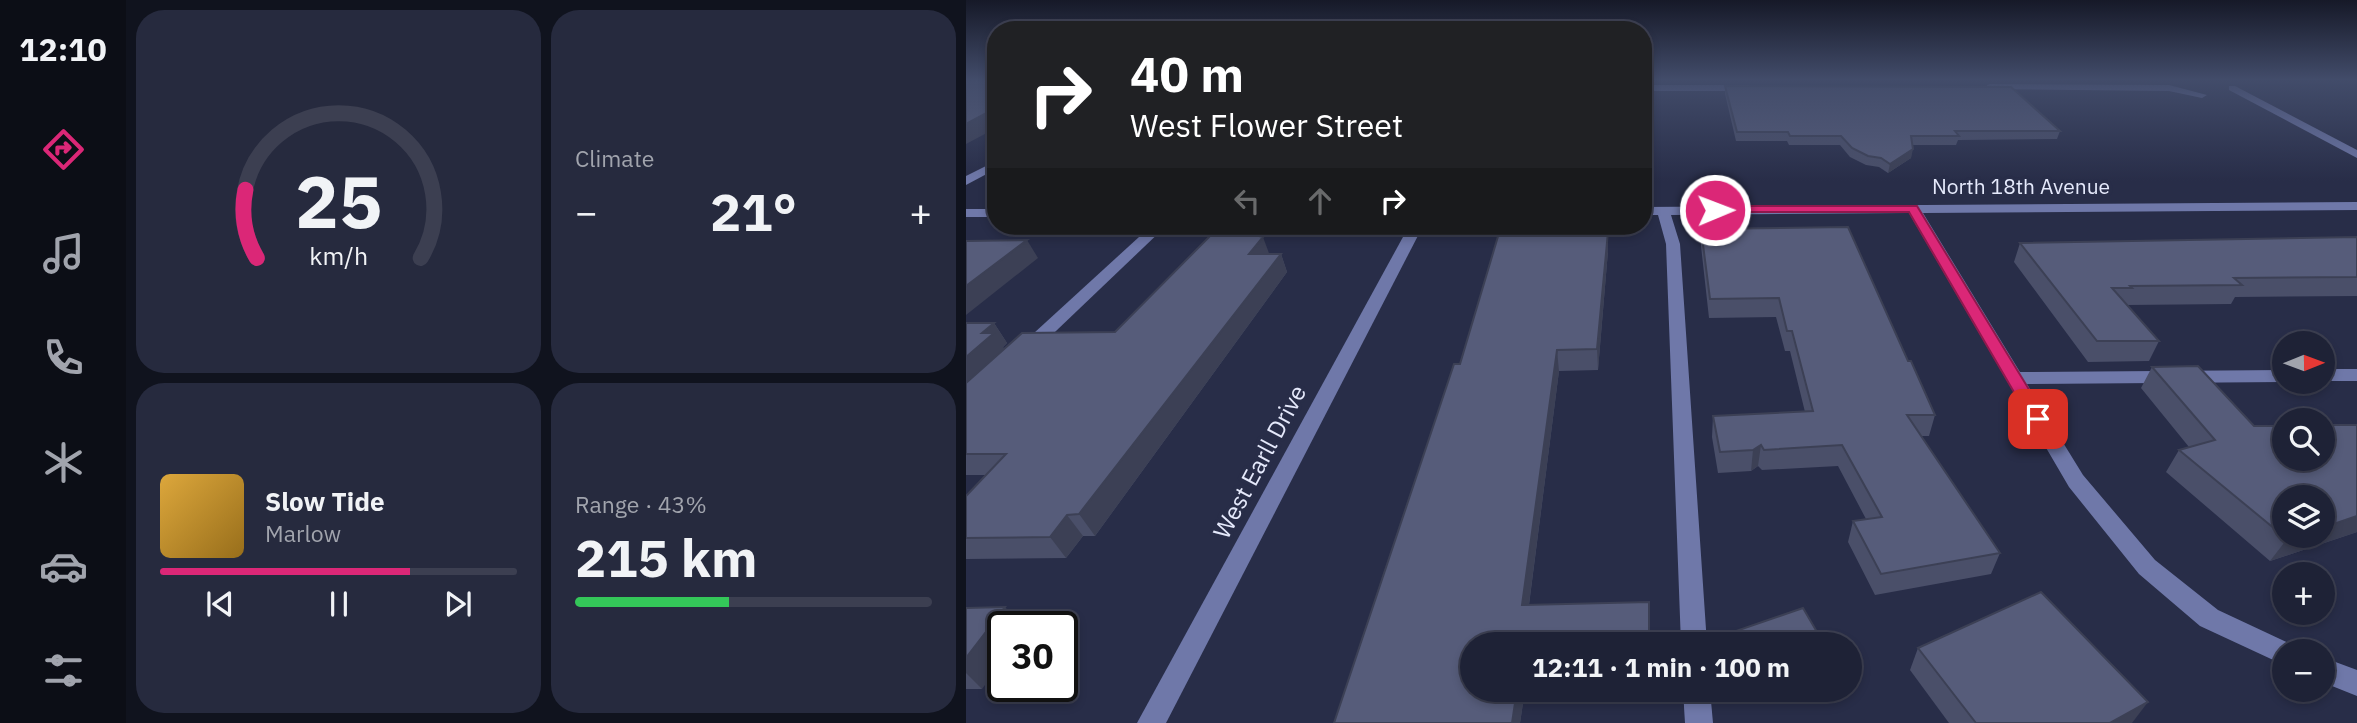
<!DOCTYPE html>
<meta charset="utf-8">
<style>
:root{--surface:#1e2236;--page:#262a3e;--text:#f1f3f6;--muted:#a1a4ad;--line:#3c3f51;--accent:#db2777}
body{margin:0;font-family:"IBM Plex Sans",sans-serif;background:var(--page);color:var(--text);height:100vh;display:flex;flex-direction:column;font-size:26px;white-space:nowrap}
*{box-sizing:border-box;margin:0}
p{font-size:23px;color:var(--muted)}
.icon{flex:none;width:38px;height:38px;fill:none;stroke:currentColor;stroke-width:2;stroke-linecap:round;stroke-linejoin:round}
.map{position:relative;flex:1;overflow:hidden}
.panel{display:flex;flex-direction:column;gap:10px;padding:10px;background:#10131e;width:840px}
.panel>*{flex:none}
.banner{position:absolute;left:21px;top:21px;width:665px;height:214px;border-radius:28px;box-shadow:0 4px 10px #0003,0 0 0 2px var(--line);background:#202124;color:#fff;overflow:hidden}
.needle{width:46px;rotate:89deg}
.fabs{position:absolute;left:1306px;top:331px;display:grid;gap:14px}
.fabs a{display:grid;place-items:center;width:63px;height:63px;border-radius:50%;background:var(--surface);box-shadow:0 4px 10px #0003,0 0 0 2px var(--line);font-size:35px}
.speed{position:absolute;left:21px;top:611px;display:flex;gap:14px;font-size:35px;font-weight:700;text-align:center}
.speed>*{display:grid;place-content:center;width:91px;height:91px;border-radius:50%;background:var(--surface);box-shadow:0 4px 10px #0003,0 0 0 2px var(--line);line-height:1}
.speed .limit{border:4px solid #111;border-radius:10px;background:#fff;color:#111}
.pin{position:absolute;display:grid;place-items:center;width:60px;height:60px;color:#fff;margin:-30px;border-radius:14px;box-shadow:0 4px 10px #0006}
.me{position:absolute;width:77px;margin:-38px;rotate:89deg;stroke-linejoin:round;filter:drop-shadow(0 0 5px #0008)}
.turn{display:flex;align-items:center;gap:24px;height:147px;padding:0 28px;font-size:32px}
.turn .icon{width:91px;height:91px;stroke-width:2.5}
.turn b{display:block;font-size:49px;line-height:60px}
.lanes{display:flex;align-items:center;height:66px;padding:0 28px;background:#0003;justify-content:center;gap:35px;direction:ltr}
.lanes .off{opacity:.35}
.big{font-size:52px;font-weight:800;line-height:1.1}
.panel .tile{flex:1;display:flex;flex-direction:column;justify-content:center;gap:10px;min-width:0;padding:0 24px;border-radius:28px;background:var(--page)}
.panel .dial{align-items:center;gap:0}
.dial svg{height:182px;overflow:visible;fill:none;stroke:var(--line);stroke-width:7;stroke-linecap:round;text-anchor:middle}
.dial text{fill:var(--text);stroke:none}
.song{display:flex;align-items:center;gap:21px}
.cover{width:84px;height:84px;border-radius:10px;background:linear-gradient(135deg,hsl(40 70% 55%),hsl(40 70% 35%))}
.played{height:7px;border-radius:4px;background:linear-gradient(90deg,var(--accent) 70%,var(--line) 70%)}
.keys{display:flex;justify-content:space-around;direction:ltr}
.heat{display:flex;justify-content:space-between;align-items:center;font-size:38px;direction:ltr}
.charge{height:10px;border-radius:5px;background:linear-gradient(90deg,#34c759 43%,var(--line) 0)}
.panel .tiles{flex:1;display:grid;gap:10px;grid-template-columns:repeat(2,1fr)}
.trip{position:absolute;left:494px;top:632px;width:402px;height:70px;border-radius:35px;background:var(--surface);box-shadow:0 4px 10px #0003,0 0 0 2px var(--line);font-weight:800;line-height:70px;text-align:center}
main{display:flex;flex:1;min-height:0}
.menu{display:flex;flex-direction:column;width:126px;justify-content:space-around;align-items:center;background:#0c0e16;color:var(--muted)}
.menu .icon{width:49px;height:49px}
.menu .on{color:var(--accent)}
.menu b{font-size:32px;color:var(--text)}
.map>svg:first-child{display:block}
</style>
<main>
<nav class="menu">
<b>12:10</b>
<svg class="icon on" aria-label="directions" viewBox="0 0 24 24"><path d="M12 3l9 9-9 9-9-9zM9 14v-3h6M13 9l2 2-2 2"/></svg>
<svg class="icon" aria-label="music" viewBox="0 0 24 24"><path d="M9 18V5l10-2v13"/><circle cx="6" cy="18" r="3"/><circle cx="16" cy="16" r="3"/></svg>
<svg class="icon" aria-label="phone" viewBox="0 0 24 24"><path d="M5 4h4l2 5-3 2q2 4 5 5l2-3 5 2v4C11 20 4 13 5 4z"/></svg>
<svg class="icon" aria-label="climate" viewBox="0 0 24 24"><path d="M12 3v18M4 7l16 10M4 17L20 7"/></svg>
<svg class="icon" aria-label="car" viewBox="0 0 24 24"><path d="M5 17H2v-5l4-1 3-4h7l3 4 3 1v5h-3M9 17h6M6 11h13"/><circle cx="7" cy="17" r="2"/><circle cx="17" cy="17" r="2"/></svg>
<svg class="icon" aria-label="filters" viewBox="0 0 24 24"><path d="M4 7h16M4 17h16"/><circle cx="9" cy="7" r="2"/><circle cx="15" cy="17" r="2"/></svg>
</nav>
<section class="panel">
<div class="tiles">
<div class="tile dial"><svg viewBox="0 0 100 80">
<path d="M14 69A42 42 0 1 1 86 69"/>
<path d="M14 69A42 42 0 0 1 9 39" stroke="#db2777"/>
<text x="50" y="56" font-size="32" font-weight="700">25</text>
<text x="50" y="72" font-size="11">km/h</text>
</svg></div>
<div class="tile"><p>Climate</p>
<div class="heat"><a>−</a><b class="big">21°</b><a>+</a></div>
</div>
<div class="tile">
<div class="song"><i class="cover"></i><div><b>Slow Tide</b><p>Marlow</p></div></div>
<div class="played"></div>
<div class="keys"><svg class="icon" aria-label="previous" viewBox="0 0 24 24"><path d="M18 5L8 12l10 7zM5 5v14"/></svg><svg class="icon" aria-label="pause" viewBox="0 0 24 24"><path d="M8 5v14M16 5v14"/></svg><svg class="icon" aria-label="next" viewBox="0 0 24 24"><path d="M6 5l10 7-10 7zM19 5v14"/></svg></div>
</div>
<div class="tile"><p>Range · 43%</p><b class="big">215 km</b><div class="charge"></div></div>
</div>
</section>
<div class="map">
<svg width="1391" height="723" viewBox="0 0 1391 723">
<rect width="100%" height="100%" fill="#282d48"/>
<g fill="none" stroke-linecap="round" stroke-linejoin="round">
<g fill="#6f78a9" fill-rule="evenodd">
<path d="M 1024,84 L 1203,85 L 1241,95 L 1236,98 L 1203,91 L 1021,89 L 1021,85 Z"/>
<path d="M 677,85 L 782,85 L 787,88 L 782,91 L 677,91 Z"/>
<path d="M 1263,86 L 1269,86 L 1391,150 L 1391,158 L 1263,90 Z"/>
<path d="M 30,161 L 30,169 L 0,185 L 0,176 Z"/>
<path d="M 1391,202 L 1391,210 L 957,213 L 1054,372 L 1318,370 L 1318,382 L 1061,384 L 1117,475 L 1189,560 L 1252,610 L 1327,645 L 1330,651 L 1318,651 L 1318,665 L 1234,626 L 1173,574 L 1103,487 L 943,213 L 705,215 L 714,244 L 741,644 L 715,644 L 700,244 L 692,215 L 677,215 L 677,207 Z"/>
<rect x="0" y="209" width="30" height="8"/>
<path d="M 185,226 L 200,226 L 68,352 L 56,352 L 53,348 L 56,344 Z"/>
<path d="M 443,226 L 457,226 L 200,723 L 171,723 Z"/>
<rect x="1356" y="369" width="35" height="12"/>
<path d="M 1356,657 L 1391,670 L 1391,696 L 1356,682 Z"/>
<path d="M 717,690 L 744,690 L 747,723 L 719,723 Z"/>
</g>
</g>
<g fill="#4a4f69">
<path d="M 759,86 L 1094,131 L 1091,139 L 992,140 L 990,145 L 946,145 L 945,158 L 922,173 L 913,167 L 900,165 L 884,157 L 874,145 L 823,145 L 821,141 L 770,141 L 759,94 Z"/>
<path d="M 735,229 L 942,361 L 969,415 L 963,436 L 954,436 L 1034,553 L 1025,574 L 909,595 L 882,542 L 887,521 L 900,519 L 872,466 L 796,470 L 792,466 L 785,471 L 752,473 L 746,437 L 747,416 L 839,412 L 824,351 L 819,351 L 810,317 L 743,318 L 735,246 Z"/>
<path d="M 1391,237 L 1391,296 L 1269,297 L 1265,304 L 1161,305 L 1193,341 L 1183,361 L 1122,362 L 1048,262 L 1054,243 Z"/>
<path d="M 642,251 L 632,370 L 593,371 L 563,605 L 683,602 L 684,644 L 506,644 L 506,690 L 559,690 L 554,723 L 368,723 Z"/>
<path d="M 303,254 L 315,254 L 321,272 L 129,536 L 117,536 L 100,558 L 0,559 L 0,496 L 20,475 L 0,475 L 0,323 L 28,323 L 41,343 L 37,347 L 38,349 L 149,332 Z"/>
<path d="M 1186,367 L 1288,426 L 1391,425 L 1391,532 L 1304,561 L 1200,472 L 1213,450 L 1223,447 L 1175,388 Z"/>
<path d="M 0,608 L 16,689 L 0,689 Z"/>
<path d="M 770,631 L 858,644 L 769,644 Z"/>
<path d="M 952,648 L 1166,723 L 983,723 L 944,670 Z"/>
<path d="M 792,690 L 821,690 L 796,699 Z"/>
</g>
<g fill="#3c4055">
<path d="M 30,108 L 30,128 L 0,144 L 0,124 Z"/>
<path d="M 947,149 L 945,158 L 922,173 L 924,164 Z"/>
<path d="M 642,232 L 642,251 L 632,370 L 631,349 Z"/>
<path d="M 297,237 L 304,256 L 283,254 Z"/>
<path d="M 61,240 L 72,258 L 0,315 L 0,286 Z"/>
<path d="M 315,254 L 321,272 L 129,536 L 113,514 Z"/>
<path d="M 28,323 L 41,343 L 37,347 L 41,353 L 0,390 L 0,357 L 16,333 Z"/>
<path d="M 591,350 L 593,371 L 560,627 L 556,605 Z"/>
<path d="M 795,445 L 792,466 L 785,471 L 787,450 Z"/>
<path d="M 101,515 L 117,536 L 100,558 L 84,537 Z"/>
<path d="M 1391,516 L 1391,532 L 1304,561 L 1321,539 L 1333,536 L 1356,536 L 1356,528 Z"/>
<path d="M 39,607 L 56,626 L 37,626 L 37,661 L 16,689 L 0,673 L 0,658 Z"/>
<path d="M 551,690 L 559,690 L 554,723 L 546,723 Z"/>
<path d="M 798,690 L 821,690 L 796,699 Z"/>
<path d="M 1182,702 L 1166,723 L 1144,723 Z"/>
</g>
<g fill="#565c7a" stroke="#3c4055" stroke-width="2">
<path d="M 0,80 L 30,80 L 30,108 L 0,124 Z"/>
<path d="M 759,86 L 1045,87 L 1094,131 L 989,131 L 993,136 L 945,136 L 947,149 L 924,164 L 915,158 L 902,156 L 886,148 L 875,136 L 824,136 L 822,132 L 771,132 Z"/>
<path d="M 882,227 L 942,361 L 945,361 L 969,415 L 941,415 L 1034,553 L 915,574 L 887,521 L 916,517 L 876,445 L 798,450 L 795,445 L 787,450 L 754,452 L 747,416 L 847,411 L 826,331 L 821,331 L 813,298 L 744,299 L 735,229 Z"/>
<path d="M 642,232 L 631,349 L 591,350 L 556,605 L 683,602 L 683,639 L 557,642 L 557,644 L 506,644 L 506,690 L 551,690 L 546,723 L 368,723 L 488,364 L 494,364 L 533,233 Z"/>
<path d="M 244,236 L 293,236 L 297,237 L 283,254 L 315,254 L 113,514 L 101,515 L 84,537 L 0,538 L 0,496 L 40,454 L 0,454 L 0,383 L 56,333 L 149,332 Z"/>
<path d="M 1391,237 L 1391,277 L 1268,278 L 1276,285 L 1164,286 L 1166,288 L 1146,288 L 1193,341 L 1131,341 L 1054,243 Z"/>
<path d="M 61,240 L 0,286 L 0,241 Z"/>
<path d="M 0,323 L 28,323 L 16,333 L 28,333 L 0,357 Z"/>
<path d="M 1232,366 L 1288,426 L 1318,426 L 1318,458 L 1356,458 L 1356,425 L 1391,425 L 1391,516 L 1356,528 L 1356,497 L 1318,497 L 1318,536 L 1333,536 L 1321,539 L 1213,450 L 1249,440 L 1186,367 Z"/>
<path d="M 1075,592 L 1182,702 L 1144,723 L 1010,723 L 952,648 Z"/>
<path d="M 39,607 L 0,658 L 0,608 Z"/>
<path d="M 837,608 L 858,644 L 777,644 L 770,631 Z"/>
</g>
<linearGradient id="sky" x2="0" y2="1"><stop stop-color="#161928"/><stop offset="0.44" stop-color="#424c6a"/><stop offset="1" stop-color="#424c6a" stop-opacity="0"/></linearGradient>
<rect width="1391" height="181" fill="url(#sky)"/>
<path fill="#db2777" stroke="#8e194d" stroke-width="2" d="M 749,206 L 951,206 L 1081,419 L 1079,423 L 1066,423 L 943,212 L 744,212 L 744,207 Z"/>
<g text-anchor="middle" stroke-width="7" stroke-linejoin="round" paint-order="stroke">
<g font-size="21" fill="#e5e9fb" stroke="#282d48">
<text x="1055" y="194">North 18th Avenue</text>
</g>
<g font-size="24" fill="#e5e9fb" stroke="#282d48">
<text transform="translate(294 462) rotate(-62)" y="8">West Earll Drive</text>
</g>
</g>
</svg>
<div class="fabs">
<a><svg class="needle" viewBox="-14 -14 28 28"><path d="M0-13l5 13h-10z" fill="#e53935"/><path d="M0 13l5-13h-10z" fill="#a1a4ad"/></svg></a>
<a><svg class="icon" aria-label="search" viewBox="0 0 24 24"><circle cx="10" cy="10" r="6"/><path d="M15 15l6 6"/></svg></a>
<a><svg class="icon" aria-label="layers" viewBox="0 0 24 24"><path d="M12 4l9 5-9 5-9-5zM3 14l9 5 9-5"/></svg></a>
<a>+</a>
<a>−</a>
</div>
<div class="speed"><div class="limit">30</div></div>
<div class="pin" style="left:1072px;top:419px;background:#d93025"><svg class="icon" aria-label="arrive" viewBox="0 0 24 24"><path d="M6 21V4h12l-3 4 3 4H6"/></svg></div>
<svg class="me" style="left:749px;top:210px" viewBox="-20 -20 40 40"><circle r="17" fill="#db2777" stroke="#fff" stroke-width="3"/><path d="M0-11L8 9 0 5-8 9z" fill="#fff"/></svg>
<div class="trip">12:11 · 1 min · 100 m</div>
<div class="banner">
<div class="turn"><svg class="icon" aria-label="right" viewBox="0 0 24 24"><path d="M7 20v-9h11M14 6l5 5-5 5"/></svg><div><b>40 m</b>West Flower Street</div></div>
<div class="lanes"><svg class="icon off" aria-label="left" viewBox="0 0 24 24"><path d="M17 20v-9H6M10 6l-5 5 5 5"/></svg><svg class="icon off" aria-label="ahead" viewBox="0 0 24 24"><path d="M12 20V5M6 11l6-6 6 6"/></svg><svg class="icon" aria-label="right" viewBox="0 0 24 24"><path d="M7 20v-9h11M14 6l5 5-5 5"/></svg></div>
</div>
</div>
</main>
